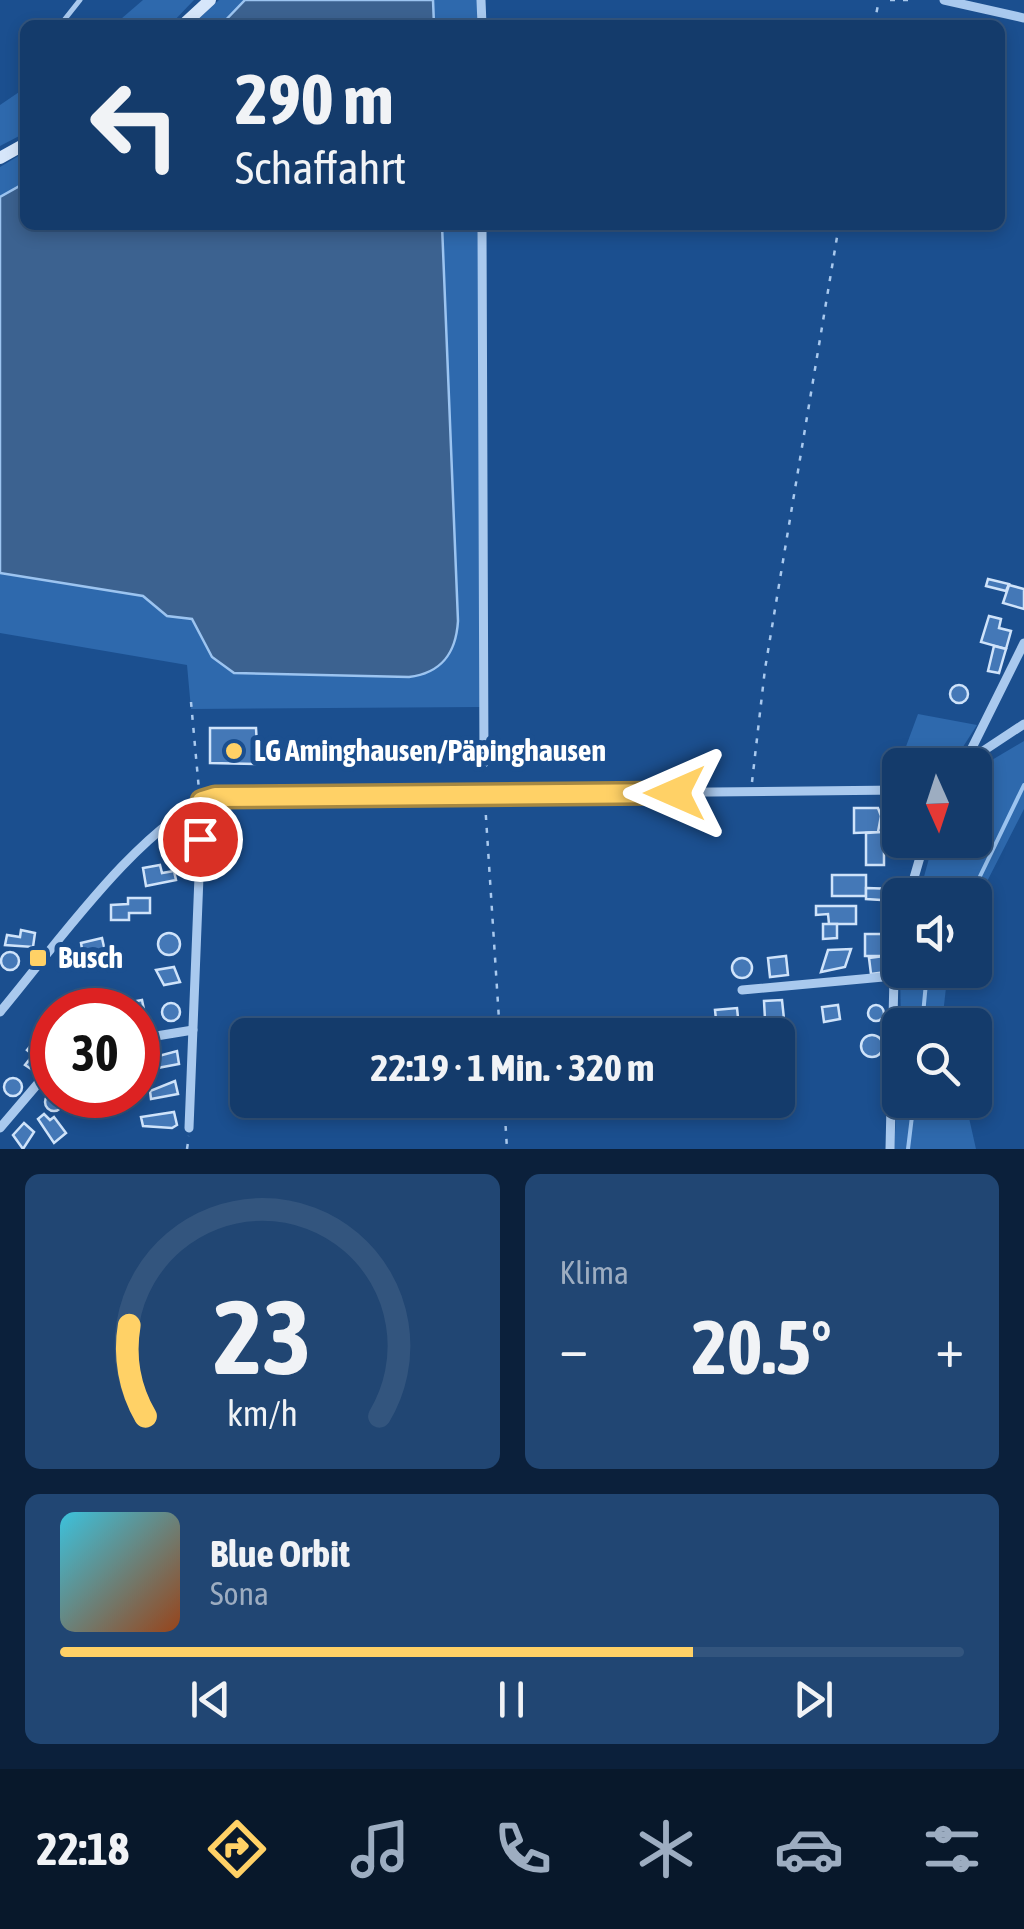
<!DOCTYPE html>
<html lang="de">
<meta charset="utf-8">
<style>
:root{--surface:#143b6b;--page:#214673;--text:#f1f3f6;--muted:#9dadc1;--line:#33557e;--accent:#ffd166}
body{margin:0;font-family:"Asap Condensed",sans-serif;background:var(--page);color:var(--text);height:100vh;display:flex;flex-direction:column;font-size:38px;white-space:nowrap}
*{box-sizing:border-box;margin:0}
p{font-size:32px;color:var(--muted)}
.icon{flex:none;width:55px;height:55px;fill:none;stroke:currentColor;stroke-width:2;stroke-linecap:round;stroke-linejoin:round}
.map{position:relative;height:1149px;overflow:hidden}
.panel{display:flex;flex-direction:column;gap:25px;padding:25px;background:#0b203b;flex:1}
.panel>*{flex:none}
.banner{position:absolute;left:20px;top:20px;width:985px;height:210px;border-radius:15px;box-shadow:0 5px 15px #0003,0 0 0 2px var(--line);background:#143b6b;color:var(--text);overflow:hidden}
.needle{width:65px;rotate:177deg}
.fabs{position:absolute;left:882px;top:748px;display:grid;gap:20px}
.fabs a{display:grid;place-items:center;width:110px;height:110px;border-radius:15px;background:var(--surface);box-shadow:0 5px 15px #0003,0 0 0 2px var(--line);font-size:50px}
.speed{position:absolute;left:30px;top:988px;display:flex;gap:20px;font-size:50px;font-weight:700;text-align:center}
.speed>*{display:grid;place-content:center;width:130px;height:130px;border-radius:50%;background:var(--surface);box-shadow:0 5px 15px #0003,0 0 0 2px var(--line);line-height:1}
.speed .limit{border:15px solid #d22;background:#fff;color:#111}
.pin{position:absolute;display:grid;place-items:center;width:85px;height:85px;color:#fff;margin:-42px;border:5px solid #fff;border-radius:50%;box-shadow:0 2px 10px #0007}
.me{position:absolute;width:110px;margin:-55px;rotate:270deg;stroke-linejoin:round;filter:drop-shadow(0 0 8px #0008)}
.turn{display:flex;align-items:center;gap:35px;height:210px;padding:0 50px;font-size:45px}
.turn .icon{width:130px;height:130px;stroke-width:2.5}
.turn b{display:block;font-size:70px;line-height:85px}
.big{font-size:75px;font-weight:700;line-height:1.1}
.panel .widget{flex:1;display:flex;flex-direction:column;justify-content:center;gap:15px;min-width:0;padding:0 35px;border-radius:15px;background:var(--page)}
.panel .dial{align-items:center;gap:0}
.dial svg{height:260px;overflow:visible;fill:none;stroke:var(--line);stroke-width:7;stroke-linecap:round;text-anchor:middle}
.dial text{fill:var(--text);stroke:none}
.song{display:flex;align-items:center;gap:30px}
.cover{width:120px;height:120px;border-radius:15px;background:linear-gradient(135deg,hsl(190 70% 55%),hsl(20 70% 35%))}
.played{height:10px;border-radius:5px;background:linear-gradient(90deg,var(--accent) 70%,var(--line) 70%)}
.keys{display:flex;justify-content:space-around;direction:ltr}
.heat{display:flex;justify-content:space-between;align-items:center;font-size:55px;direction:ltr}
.panel .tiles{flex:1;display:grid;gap:25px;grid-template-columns:1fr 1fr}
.widget:last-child{grid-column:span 2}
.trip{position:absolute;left:230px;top:1018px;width:565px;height:100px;border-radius:15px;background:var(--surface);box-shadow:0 5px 15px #0003,0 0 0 2px var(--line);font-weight:700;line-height:100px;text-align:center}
.tabs{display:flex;height:160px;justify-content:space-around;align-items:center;background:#08182b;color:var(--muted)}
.tabs .icon{width:70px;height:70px}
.tabs .current{color:var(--accent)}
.tabs b{font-size:45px;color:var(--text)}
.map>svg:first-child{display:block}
</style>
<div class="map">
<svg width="1024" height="1149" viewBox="0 0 1024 1149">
<rect width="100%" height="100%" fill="#1b4f8f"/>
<g fill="#2e69ad">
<path d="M 143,0 L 194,0 L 170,25 L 114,25 Z"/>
<path d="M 219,0 L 245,0 L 221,25 L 192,25 Z"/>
<path d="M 433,0 L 477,0 L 477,25 L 434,25 Z"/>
<path d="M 25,88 L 25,133 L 0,146 L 0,105 Z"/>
<path d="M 25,152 L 25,183 L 0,197 L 0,167 Z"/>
<path d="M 442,225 L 478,225 L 480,707 L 191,709 L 187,665 L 0,633 L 0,573 L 143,596 L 167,616 L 192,619 L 212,657 L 234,673 L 409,677 C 441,673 456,651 458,621 Z"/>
<path d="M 918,714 L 977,725 L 952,764 L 900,765 L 900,786 L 891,787 Z"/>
<path d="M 1024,741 L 1024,809 L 975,905 L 975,895 L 919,895 L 934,840 L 975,840 L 975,770 Z"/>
<path d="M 900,970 L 948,970 L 942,1023 L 901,1025 Z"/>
<path d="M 900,1056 L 900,1100 L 965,1100 L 976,1149 L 894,1149 Z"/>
<path d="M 647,1100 L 760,1100 L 760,1102 L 648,1117 Z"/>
</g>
<g fill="#3c6290" stroke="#9cc4f0" stroke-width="2.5">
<path d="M 245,0 L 433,0 L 434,25 L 221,25 Z"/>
<path d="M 25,183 L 25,225 L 442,225 L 458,621 C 456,653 442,673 409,677 L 234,673 L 212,657 L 192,619 L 167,616 L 143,596 L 0,573 L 0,197 Z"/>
</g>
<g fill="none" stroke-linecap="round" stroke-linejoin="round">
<g stroke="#9cc4f0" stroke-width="4">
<path d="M 971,895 L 1024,785"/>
<path d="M 922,1025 L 926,983 L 933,970"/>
<path d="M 908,1149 L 914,1100"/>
</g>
</g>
<g fill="#4478b7" stroke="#cfe3fa" stroke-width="2.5">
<path d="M 988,579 L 1009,584 L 1006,591 L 986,586 Z"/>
<path d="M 1009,585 L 1024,589 L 1024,609 L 1003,603 Z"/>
<path d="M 989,616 L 1001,619 L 999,628 L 1011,631 L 1006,649 L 981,642 Z"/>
<path d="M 994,646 L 1006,649 L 999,673 L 988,671 Z"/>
<circle cx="959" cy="694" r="9"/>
<path d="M 210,728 L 256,728 L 258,764 L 210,763 Z"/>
<path d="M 854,808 L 878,808 L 881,816 L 878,832 L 854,833 Z"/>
<path d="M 898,831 L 898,847 L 884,847 L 884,865 L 866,865 L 866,833 Z"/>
<path d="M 160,865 L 162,873 L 174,871 L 176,880 L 146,886 L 143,868 Z"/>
<rect x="832" y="875" width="34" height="21"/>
<path d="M 866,888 L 897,889 L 897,901 L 866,899 Z"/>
<path d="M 128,898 L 150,898 L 150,913 L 129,913 L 129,920 L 111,920 L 111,905 L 128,904 Z"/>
<path d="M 816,906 L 856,906 L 856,924 L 829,924 L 828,914 L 816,915 Z"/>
<path d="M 823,924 L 837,924 L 837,938 L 823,939 Z"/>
<path d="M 21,930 L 35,933 L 33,947 L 5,945 L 7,935 L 20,937 Z"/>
<circle cx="169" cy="944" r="11"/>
<rect x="865" y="934" width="18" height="22"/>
<path d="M 102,938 L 106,956 L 84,961 L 81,943 Z"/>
<path d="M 851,949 L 845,967 L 821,972 L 828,950 Z"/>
<circle cx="10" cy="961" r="9"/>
<path d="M 786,956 L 788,975 L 770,977 L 768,958 Z"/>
<path d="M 884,956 L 886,972 L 871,974 L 869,958 Z"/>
<path d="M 114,957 L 116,967 L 102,970 L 100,959 Z"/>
<circle cx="742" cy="968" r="10"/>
<path d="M 174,967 L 180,982 L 164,985 L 156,970 Z"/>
<path d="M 142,1000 L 147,1024 L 138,1026 L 138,1010 L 127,1010 L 126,1003 Z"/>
<path d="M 782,1000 L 784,1019 L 765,1019 L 764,1001 Z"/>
<circle cx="171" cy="1012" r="9"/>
<circle cx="876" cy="1013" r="8"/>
<path d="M 838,1005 L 840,1019 L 824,1022 L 822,1007 Z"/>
<path d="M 737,1008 L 739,1027 L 717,1029 L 715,1010 Z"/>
<circle cx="872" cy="1046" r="11"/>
<path d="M 32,1044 L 48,1057 L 34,1071 L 25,1065 L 33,1055 L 27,1050 Z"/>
<path d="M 151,1047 L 155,1057 L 177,1051 L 179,1064 L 152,1069 L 140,1049 Z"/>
<path d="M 787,1057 L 789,1072 L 778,1073 L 778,1058 Z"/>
<circle cx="13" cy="1087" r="9"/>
<path d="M 175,1081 L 178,1094 L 151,1099 L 150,1091 Z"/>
<circle cx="54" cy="1102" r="9"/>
<path d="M 174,1112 L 177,1125 L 172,1128 L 143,1126 L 141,1117 Z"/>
<path d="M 44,1114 L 50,1120 L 54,1117 L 66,1133 L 54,1143 L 38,1119 Z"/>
<path d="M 24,1123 L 34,1132 L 23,1149 L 13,1135 Z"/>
</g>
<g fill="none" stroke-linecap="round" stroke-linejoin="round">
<g stroke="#a9c9ee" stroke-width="2.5" stroke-dasharray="5 8" stroke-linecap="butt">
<path d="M 890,0 L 908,0"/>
<path d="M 874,25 L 879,0"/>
<path d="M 191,702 L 199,790"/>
<path d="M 752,782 L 765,669 L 839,225"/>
<path d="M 485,802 L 500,1035"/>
<path d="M 504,1100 L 507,1149"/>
<path d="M 187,1149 L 189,1136"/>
</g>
<path stroke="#a9c9ee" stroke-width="5" d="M 61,24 L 80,0"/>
<g stroke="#a9c9ee" stroke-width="9">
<path d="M 481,0 L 482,25"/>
<path d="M 944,0 L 1024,18"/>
<path d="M 482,225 L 484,763"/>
<path d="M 968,761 L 1024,724"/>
<path d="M 965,762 L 1024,643"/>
<path d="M 909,895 L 925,840"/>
<path d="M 742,990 L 894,976"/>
<path d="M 0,1012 C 50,953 144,819 215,797 L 900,790"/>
<path d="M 138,1039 L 193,1030"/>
<path d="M 0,1128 L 52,1067"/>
<path d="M 189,1128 L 202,801"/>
<path d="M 890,1149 L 894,976 L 900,936"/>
</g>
<g stroke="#d6e6fa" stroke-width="12">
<path d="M 183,25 L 210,0"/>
<path d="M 0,158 L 25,144"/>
</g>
</g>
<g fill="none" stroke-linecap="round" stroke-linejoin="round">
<g stroke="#a68842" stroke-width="25">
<path id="route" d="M 200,839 L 202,801 L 215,797 L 675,793"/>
</g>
<use href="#route" stroke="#ffd166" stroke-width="18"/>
</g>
<g fill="#ffd166" stroke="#1b4f8f" stroke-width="4">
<circle cx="234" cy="751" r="10"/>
<rect x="28" y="948" width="20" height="20" rx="5"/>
</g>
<g text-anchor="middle" stroke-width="10" stroke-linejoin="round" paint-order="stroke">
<g font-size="30" font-weight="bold" fill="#fff" stroke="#1b4f8f" text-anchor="start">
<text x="254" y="761">LG Aminghausen/Päpinghausen</text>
<text x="58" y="968">Busch</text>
</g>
</g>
</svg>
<div class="fabs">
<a><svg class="needle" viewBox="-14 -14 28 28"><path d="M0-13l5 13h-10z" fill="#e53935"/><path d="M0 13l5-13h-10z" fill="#9dadc1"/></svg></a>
<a><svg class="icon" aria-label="sound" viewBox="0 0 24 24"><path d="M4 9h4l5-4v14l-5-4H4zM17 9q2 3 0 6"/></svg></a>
<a><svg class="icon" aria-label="search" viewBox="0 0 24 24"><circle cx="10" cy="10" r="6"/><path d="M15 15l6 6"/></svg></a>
</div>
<div class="speed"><div class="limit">30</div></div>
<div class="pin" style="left:200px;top:839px;background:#d93025"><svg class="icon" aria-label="arrive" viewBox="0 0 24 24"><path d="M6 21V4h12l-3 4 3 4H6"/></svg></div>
<svg class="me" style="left:675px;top:793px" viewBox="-20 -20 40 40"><path d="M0-17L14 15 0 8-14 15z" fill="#ffd166" stroke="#fff" stroke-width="4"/></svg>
<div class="trip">22:19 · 1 Min. · 320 m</div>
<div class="banner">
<div class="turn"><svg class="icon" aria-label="left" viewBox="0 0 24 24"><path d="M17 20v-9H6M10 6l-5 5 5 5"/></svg><div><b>290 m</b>Schaffahrt</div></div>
</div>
</div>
<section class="panel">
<div class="tiles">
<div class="widget dial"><svg viewBox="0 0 100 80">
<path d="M14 69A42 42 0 1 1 86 69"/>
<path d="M14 69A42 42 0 0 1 9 41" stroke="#ffd166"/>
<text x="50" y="56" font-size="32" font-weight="700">23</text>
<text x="50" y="72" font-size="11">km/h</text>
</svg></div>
<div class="widget"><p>Klima</p>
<div class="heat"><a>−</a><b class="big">20.5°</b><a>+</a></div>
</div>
<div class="widget">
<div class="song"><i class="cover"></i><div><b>Blue Orbit</b><p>Sona</p></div></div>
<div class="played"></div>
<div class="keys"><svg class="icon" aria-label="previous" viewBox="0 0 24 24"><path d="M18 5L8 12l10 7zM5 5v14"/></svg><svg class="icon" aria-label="pause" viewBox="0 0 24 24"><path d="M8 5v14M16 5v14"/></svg><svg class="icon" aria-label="next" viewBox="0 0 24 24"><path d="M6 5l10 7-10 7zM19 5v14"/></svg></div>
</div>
</div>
</section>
<nav class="tabs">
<b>22:18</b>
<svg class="icon current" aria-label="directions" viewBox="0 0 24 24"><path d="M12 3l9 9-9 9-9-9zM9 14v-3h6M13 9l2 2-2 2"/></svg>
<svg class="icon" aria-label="music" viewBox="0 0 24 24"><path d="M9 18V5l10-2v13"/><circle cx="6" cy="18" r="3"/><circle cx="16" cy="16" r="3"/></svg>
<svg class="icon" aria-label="phone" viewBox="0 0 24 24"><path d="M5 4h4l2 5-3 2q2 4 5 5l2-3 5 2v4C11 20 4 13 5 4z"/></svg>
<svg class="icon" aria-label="climate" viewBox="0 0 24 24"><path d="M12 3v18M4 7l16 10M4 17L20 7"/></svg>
<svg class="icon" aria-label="car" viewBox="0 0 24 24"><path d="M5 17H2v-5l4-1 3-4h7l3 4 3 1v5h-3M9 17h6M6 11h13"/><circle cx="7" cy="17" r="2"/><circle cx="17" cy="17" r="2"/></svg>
<svg class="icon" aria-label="filters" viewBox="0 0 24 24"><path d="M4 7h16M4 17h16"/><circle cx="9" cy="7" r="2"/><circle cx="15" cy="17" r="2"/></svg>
</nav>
